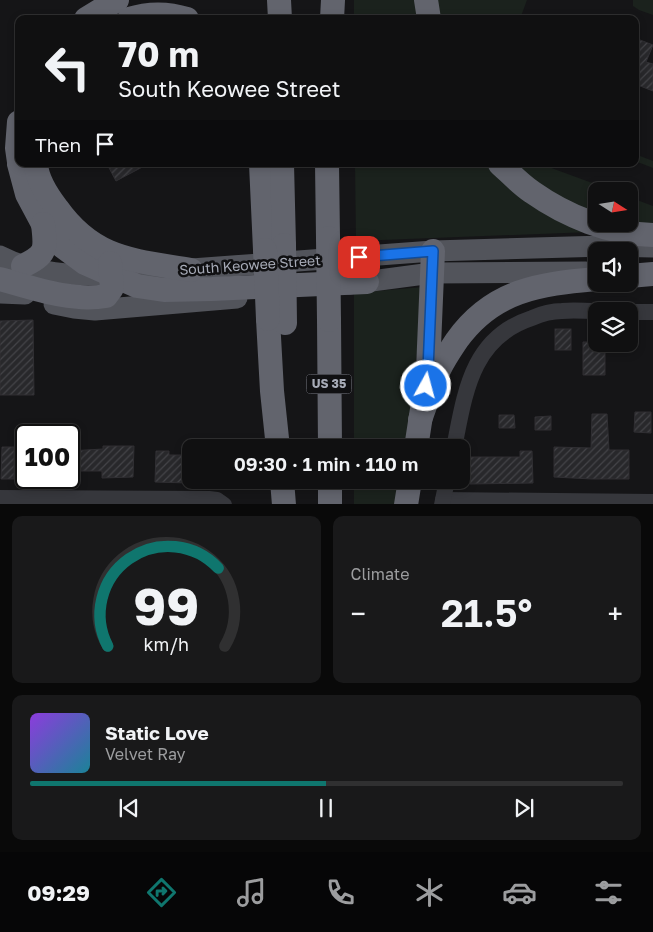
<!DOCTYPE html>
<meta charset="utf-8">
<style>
:root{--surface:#101011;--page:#19191a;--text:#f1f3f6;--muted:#9c9d9f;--line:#303031;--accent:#0f766e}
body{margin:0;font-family:"Golos Text",sans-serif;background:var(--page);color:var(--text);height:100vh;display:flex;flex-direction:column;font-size:19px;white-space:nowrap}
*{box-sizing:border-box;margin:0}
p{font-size:16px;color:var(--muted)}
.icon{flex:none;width:28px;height:28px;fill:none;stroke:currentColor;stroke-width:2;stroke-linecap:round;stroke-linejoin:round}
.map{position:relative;height:504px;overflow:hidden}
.side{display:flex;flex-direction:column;gap:12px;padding:12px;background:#090909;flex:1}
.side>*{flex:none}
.guide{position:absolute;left:15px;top:15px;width:624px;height:152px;border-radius:10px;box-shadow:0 2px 8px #0003,0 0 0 1px var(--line);background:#101011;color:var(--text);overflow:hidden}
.needle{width:32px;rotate:102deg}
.fabs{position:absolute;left:588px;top:182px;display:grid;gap:10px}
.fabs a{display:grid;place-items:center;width:50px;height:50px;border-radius:10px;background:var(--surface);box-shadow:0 2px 8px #0003,0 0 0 1px var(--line);font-size:25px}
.speed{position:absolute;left:15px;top:424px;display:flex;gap:10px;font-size:25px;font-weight:700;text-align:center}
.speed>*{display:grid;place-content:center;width:65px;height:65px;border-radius:50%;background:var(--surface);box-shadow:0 2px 8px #0003,0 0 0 1px var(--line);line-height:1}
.speed .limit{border:2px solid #111;border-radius:8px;background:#fff;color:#111}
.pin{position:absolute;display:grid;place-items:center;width:42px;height:42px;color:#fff;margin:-21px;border-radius:10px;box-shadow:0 2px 8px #0006}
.me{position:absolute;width:55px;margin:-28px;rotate:7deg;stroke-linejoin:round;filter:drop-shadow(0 0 4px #0008)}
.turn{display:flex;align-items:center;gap:18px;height:105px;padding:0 20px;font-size:22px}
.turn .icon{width:65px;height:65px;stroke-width:2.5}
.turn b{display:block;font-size:35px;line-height:42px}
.then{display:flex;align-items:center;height:48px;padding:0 20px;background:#0003;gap:10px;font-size:19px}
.big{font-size:38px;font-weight:600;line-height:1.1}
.side .widget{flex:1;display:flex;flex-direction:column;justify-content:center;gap:8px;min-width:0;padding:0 18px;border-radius:10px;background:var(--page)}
.side .dial{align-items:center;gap:0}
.dial svg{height:130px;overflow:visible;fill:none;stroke:var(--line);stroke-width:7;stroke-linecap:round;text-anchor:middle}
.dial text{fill:var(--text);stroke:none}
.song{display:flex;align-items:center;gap:15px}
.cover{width:60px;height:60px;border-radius:8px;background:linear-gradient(135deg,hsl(270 70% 55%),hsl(190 70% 35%))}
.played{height:5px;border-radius:2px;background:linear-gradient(90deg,var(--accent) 50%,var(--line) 50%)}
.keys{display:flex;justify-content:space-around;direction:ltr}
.heat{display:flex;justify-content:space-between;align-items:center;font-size:28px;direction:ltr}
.side .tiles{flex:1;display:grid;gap:12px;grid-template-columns:1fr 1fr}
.widget:last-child{grid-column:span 2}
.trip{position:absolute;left:182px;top:439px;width:288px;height:50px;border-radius:10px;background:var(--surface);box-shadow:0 2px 8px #0003,0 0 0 1px var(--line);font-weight:600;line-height:50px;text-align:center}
.dock{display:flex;height:80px;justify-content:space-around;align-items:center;background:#060607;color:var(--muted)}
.dock .icon{width:35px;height:35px}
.dock .on{color:var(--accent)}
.dock b{font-size:22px;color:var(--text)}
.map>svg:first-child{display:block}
</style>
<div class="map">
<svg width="653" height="505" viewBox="0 0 653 505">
<defs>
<pattern id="building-hatch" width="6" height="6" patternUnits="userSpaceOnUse" patternTransform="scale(1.25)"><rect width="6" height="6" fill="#28282b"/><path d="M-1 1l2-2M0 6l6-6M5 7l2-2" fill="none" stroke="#444448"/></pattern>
</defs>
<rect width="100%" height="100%" fill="#151517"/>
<g fill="#1b221d">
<path d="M 354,0 L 417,0 L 421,19 L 354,19 Z"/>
<path d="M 435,0 L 527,0 L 520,19 L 439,19 Z"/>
<path d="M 633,0 L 653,0 L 653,15 L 639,10 L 633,6 Z"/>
<path d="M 635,154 L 653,161 L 653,168 L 635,161 Z"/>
<path d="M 355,164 L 491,164 L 590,232 L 356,241 Z"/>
<path d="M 512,164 L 547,164 L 546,166 L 614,191 L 596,191 L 596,217 L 563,203 Z"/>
<path d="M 629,197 L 653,206 L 653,230 L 629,224 Z"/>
<path d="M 423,287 L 408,447 L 354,448 L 354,293 Z"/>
<path d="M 354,480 L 404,480 L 401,504 L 354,505 Z"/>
</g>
<g fill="url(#building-hatch)" stroke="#302f33">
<path d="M 635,38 L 653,45 L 646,62 L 653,64 L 653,91 L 635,84 Z"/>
<path d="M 107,164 L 148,164 L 116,181 Z"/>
<path d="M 33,320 L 34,395 L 0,395 L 0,321 Z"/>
<rect x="555" y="329" width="16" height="21"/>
<path d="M 583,342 L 596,342 L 596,344 L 605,344 L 605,375 L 583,375 Z"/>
<path d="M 635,412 L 651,412 L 651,433 L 634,432 Z"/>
<path d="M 592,414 L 607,414 L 609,450 L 629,450 L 629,479 L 592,479 L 554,477 L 554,447 L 591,448 Z"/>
<path d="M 499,415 L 514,415 L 515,428 L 499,428 Z"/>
<path d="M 551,416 L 551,430 L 535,430 L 535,417 Z"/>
<path d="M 103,446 L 134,446 L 133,477 L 102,478 L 102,471 L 69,471 L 69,451 L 103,449 Z"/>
<path d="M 2,447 L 14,447 L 14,479 L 1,479 Z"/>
<path d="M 156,451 L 169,451 L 169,455 L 188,455 L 188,483 L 155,482 Z"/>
<path d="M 520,451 L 532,451 L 533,483 L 470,484 L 470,457 L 520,457 Z"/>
</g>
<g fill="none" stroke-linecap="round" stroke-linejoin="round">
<g stroke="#36373c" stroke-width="16">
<path d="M 629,312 L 653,312"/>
<path d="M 454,448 C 465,393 471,338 532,318 C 541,314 551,311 562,311 C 573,310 585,311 596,311"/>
<path d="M 0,498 L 209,499 L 217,500 L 224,505"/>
<path d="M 443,500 L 653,502"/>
<path d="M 442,505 L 447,480"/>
</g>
<g stroke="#52545b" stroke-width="21">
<path d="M 0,256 C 35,274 73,276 111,275 L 433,251 L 605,246 L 653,247"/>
<path d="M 349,284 L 432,273 L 586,272"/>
<path d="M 0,293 L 25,294"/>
<path d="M 54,304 L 74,308 L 95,310 L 237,298"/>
</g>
<g stroke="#62646d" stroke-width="24">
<path d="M 279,0 L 280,19"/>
<path d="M 426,0 L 429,19"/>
<path d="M 86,19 L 117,0"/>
<path d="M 129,19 C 148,13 168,13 187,19"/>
<path d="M 332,19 L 333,0"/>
<path d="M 19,122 L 17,148 L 19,162"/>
<path d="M 19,164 L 27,194 L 43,224 L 62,246 L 85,263 L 137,286 L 164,290 L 212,289 L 367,282"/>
<path d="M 36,164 C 37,180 47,195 57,208 C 94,260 133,260 191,270"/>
<path d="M 261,164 L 265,250"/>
<path d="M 282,164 L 284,245"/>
<path d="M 327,164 L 328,238"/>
<path d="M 500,164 C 510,173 520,184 532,192 C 566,216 610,234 653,235"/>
<path d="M 23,266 C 47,254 46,250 43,224"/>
<path d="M 629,276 L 653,274"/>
<path d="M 0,279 C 33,288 71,302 106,296 L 112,288 L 110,263"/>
<path d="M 268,319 L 272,391 L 278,448"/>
<path d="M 329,320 L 330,448"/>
<path d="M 420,420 C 426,403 432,386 439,370 C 444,359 451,349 457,340 C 493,290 539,284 596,279"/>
<path d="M 416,448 L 428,370 L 433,251"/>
<path d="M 282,480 L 284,505"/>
<path d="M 330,480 L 330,505"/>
<path d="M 406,505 L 410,480"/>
</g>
<g stroke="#62646d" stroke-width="24">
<path d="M 328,238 L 329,320"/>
<path d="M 284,245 L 285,323"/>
<path d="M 265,250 L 268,319"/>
</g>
</g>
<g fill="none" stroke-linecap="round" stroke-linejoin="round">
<g stroke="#114b97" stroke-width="12">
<path id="route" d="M 359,257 L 433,251 L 428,370 L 426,386"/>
</g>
<use href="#route" stroke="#1a73e8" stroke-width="9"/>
</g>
<g text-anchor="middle" stroke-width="5" stroke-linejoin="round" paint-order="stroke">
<rect fill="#101012" stroke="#7a7c86" stroke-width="1" x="306.5" y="374.5" width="45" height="19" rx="4"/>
<g font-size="12" font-weight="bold" fill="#a7abb7">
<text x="329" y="388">US 35</text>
</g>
<g font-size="14" fill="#a7abb7" stroke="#101012">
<text transform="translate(250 265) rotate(-4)" y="5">South Keowee Street</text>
</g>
</g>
</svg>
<div class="fabs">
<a><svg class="needle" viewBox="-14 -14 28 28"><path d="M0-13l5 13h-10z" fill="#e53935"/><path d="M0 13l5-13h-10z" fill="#9c9d9f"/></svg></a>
<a><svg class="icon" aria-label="sound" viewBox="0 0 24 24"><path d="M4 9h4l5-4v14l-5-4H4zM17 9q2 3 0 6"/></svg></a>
<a><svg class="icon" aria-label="layers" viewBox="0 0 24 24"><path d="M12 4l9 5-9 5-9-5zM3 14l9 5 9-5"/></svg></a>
</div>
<div class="speed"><div class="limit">100</div></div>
<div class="pin" style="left:359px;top:257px;background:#d93025"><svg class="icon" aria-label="arrive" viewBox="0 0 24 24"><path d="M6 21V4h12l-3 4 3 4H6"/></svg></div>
<svg class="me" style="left:426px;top:386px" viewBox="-20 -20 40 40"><circle r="17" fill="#1a73e8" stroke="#fff" stroke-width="3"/><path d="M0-11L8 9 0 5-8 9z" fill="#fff"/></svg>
<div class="trip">09:30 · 1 min · 110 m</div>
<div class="guide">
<div class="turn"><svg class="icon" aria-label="left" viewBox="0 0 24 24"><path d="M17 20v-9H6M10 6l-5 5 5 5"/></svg><div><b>70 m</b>South Keowee Street</div></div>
<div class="then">Then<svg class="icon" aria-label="arrive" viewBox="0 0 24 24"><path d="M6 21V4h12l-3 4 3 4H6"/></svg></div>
</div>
</div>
<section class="side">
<div class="tiles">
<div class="widget dial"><svg viewBox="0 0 100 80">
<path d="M14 69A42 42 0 1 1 86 69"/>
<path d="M14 69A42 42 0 0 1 82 21" stroke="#0f766e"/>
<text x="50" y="56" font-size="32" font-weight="700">99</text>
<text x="50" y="72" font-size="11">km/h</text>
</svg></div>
<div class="widget"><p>Climate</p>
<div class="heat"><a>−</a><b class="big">21.5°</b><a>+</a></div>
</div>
<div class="widget">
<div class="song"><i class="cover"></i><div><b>Static Love</b><p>Velvet Ray</p></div></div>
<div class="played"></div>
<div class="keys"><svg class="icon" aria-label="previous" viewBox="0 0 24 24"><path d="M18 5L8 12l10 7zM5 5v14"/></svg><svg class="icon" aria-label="pause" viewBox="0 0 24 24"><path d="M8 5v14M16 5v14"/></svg><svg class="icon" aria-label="next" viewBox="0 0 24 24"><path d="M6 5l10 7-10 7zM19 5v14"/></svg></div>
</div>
</div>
</section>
<nav class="dock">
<b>09:29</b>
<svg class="icon on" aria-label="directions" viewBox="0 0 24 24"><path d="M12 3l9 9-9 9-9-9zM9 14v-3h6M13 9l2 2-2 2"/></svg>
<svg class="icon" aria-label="music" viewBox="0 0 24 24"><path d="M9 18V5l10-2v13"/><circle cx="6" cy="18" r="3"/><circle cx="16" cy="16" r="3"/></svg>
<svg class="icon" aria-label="phone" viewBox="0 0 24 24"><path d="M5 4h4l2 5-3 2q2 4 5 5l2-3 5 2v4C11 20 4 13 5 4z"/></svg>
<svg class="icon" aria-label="climate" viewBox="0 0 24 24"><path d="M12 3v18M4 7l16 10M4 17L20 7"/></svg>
<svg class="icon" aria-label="car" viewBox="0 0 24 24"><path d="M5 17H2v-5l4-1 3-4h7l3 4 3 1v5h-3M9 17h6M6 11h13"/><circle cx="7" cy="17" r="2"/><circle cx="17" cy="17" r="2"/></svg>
<svg class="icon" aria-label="filters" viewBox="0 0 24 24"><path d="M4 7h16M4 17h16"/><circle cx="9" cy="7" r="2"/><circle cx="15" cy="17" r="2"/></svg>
</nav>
